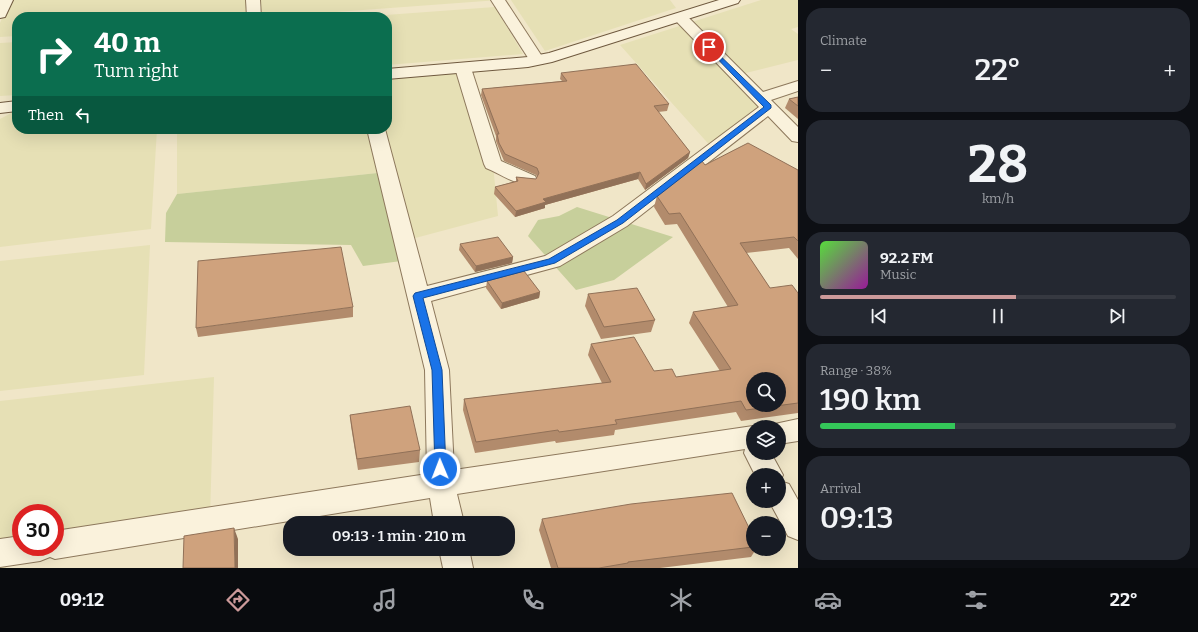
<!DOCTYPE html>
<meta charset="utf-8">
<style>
:root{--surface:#171b24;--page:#242831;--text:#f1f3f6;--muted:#9ea1a6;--line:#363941;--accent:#cc9a9a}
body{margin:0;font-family:Bitter,serif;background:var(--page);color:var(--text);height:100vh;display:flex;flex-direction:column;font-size:15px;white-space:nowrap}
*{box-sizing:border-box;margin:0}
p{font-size:13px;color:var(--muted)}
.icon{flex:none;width:22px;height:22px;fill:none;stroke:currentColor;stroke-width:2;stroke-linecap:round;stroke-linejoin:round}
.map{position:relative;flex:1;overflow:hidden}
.side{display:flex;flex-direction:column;gap:8px;padding:8px;background:#0d0f14;width:400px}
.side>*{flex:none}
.hud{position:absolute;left:12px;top:12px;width:380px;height:122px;border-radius:16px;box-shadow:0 4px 16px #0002;background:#0b6e4f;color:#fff;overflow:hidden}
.tools{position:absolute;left:746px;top:372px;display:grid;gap:8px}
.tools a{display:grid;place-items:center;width:40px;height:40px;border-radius:50%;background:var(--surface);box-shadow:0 4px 16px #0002;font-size:20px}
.speed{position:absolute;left:12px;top:504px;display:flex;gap:8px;font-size:20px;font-weight:700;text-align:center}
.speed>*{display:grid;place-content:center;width:52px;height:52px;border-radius:50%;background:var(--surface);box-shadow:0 4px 16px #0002;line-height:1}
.speed .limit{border:6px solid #d22;background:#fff;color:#111}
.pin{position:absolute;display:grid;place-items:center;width:34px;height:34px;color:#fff;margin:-17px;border:2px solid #fff;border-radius:50%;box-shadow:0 1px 4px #0007}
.me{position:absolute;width:44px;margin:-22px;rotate:359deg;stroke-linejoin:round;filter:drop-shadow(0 0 3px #0008)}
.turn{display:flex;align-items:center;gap:14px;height:84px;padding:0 16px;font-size:18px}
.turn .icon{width:52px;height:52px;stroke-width:2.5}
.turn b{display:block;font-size:28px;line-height:34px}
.then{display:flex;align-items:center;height:38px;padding:0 16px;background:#0003;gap:8px;font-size:15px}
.big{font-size:30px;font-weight:600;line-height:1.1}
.side .card{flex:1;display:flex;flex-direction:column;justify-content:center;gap:6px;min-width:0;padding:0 14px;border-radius:16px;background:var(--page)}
.side .dial{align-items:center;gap:0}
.dial b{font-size:52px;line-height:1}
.song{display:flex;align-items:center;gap:12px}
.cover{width:48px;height:48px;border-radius:6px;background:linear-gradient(135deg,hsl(110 70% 55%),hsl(300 70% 35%))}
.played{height:4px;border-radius:2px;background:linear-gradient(90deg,var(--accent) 55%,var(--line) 55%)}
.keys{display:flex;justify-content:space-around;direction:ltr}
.heat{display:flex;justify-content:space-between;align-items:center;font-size:22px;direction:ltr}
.charge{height:6px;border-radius:3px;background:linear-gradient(90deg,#34c759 38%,var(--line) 0)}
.trip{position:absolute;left:283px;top:516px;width:232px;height:40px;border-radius:16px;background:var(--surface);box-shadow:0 4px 16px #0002;font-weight:600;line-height:40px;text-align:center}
.tabs{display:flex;height:64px;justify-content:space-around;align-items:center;background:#090b0e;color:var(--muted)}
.tabs .icon{width:28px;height:28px}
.tabs .on{color:var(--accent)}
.tabs b{font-size:18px;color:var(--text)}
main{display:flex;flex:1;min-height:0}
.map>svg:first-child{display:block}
</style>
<main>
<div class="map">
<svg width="798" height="568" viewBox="0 0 798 568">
<rect width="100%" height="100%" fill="#f0e6c8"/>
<g fill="#e6e0b5">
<path d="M 10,0 L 499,0 L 268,17 L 17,17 L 17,36 L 0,37 L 0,23 Z"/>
<path d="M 511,0 L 670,0 L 676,8 L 545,51 Z"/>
<path d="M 761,0 L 798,0 L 798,27 L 791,29 L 798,34 L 798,60 L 738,75 L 769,107 L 713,149 L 620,45 Z"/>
<path d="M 495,7 L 523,54 L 387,65 L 387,17 L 358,17 Z"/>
<path d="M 17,42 L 17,95 L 0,96 L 0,43 Z"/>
<path d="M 463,68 L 493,164 L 498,216 L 404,241 L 387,172 L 177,194 L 177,129 L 387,129 L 387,74 Z"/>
<path d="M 17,110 L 17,129 L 157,129 L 151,229 L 0,247 L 0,119 Z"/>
<path d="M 150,245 L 144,375 L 0,391 L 0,261 Z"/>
<path d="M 214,377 L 210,520 L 55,545 L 55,513 L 21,513 L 21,547 L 10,552 L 6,568 L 0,568 L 0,401 Z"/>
</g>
<g fill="#c7cf9b">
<path d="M 387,172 L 409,260 L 363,266 L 351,245 L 165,242 L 166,213 L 177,194 Z"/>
<path d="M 577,207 L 673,237 L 614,280 L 576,290 L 528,236 L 538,220 L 559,216 Z"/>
</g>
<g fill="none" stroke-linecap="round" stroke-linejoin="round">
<g stroke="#8d785c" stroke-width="2">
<g id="street">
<path d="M 246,0 L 260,0 L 261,17 L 247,17 Z"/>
<path d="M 491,0 L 505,0 L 545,61 L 542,64 L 532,64 Z"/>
<path d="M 681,14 L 686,15 L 763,92 L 798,81 L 798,91 L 771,100 L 798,127 L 798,142 L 792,141 L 768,116 L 627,226 L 560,266 L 431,301 L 449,370 L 454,470 L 753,426 L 756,427 L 753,427 L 753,453 L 771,453 L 783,475 L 780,481 L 789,484 L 798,500 L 798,540 L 788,536 L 769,501 L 779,501 L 779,475 L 755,475 L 744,453 L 745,449 L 457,494 L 464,523 L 434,523 L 430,498 L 55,559 L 50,557 L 40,561 L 0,567 L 0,539 L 21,536 L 21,547 L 55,547 L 55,531 L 427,474 L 425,370 L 367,129 L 385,129 L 427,286 L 545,256 L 613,216 L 759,107 L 676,21 L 674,18 L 676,15 Z"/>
<path d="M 463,63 L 469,65 L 471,68 L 501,161 L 535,176 L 537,180 L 535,184 C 519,188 501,174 486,168 L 484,164 L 455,68 L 457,65 Z"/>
<path d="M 798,419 L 798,441 L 779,444 L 779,427 L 769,427 L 770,425 Z"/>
<path d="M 439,549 L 469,549 L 473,568 L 443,568 Z"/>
</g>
</g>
<g stroke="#6f593f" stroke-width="2">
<g id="secondary">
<path d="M 0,0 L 13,0 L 5,17 L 0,18 Z"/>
<path d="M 719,0 L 740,0 L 738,3 L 552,62 L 528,67 L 387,79 L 387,69 L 528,57 L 549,53 Z"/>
<path d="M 17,101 L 17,111 L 0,113 L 0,103 Z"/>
</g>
</g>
<use href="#street" fill="#faf2dc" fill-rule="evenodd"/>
<use href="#secondary" fill="#faf2dc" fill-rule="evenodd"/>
</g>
<g fill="#b28b6c">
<path d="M 561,73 L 669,104 L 667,111 L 658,112 L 690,152 L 688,158 L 645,190 L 638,179 L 545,205 L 545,208 L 515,217 L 494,194 L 495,187 L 516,181 L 516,177 L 536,179 L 537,177 L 536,175 L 504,161 L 499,149 L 496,141 L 496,136 L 481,95 L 482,89 L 562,81 L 560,79 Z"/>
<path d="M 798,97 L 798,119 L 785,108 L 789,99 Z"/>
<path d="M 705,165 L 798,170 L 798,259 L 789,248 L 746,253 L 770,288 L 798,293 L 798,413 L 741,421 L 736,412 L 615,430 L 614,435 L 556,443 L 555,441 L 475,453 L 463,410 L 464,399 L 602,383 L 588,355 L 591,344 L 654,371 L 676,377 L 720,371 L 689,323 L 693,312 L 728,307 L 677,224 L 665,225 L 654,207 L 657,196 Z"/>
<path d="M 460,244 L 513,257 L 512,263 L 475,272 L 459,250 Z"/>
<path d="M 487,281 L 540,292 L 539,298 L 501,309 L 486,288 Z"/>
<path d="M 588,294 L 655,320 L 651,332 L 601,339 L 585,306 Z"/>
<path d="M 353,307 L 353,317 L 198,337 L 196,328 Z"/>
<path d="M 350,415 L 420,450 L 419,462 L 358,470 L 351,426 Z"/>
<path d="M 542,519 L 753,536 L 753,549 L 756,549 L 751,557 L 660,568 L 551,568 L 539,530 Z"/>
</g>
<g fill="#917158">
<path d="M 690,152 L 688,158 L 645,190 L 646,184 Z"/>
<path d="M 640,172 L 638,179 L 545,205 L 545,208 L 515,217 L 516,211 L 543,199 Z"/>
<path d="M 513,257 L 512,263 L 475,272 L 476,266 Z"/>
<path d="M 540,292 L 539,298 L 501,309 L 502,303 Z"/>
<path d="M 234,528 L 238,539 L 238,568 L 235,568 Z"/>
</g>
<g fill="#cfa27d" stroke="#917158" fill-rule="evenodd">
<path d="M 636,64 L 669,104 L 654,106 L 690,152 L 646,184 L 640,172 L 543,199 L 546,202 L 516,211 L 495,187 L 518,181 L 516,177 L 536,179 L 539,173 L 537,168 L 505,154 L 499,143 L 497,134 L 499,134 L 482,89 L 567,81 L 561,73 Z"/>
<path d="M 798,97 L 798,106 L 789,99 Z"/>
<path d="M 748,143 L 798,170 L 798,241 L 794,237 L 740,243 L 770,288 L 792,285 L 798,293 L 798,403 L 746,410 L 741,401 L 615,420 L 617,424 L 559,432 L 558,430 L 476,442 L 464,399 L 611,382 L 591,344 L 634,337 L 654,371 L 672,369 L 676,377 L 731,369 L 693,312 L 738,305 L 680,213 L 669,214 L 657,196 L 702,161 L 705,165 ZM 753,379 L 779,379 L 779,405 L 753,405 Z"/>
<path d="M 498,237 L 513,257 L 476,266 L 460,244 Z"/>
<path d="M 341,247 L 353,307 L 196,328 L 198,261 Z"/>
<path d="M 524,271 L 540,292 L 502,303 L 487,281 Z"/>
<path d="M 637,288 L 655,320 L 604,327 L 588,294 Z"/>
<path d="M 410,406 L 420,450 L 357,459 L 350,415 Z"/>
<path d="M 732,493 L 753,536 L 753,547 L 628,562 L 628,563 L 599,568 L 558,568 L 542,519 L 631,504 Z"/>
<path d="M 234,528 L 235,568 L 183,568 L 184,536 Z"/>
</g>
<path fill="#1a73e8" stroke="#114b97" d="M 709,45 L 771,105 L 771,108 L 623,223 L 555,263 L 423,298 L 442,370 L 446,469 L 444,472 L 440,474 L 436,472 L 435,469 L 432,370 L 413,296 L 415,293 L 549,259 L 617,220 L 764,107 L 707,48 L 707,45 Z"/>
</svg>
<div class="tools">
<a><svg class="icon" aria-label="search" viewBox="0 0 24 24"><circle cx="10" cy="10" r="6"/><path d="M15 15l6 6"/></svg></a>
<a><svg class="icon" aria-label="layers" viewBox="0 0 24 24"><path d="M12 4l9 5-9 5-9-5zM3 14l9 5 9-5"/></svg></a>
<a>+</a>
<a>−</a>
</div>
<div class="speed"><div class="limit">30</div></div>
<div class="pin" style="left:709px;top:47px;background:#d93025"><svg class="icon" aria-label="arrive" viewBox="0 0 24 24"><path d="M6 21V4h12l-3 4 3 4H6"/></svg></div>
<svg class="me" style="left:440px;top:469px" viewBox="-20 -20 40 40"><circle r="17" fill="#1a73e8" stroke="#fff" stroke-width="3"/><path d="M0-11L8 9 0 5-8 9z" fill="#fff"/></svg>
<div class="trip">09:13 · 1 min · 210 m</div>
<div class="hud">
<div class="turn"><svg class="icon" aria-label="right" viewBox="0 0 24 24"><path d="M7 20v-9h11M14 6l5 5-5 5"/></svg><div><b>40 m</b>Turn right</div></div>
<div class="then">Then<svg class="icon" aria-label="left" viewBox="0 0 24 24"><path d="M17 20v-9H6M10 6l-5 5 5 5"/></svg></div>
</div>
</div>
<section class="side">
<div class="card"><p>Climate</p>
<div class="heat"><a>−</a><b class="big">22°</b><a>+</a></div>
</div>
<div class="card dial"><b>28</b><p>km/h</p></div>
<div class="card">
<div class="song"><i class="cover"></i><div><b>92.2 FM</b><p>Music</p></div></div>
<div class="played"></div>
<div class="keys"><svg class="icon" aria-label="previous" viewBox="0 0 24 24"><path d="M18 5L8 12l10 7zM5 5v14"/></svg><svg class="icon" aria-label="pause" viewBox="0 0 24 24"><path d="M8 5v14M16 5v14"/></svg><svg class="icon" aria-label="next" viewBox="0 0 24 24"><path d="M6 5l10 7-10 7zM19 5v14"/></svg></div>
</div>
<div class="card"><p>Range · 38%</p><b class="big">190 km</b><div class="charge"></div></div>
<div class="card"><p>Arrival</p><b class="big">09:13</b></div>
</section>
</main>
<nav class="tabs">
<b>09:12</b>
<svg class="icon on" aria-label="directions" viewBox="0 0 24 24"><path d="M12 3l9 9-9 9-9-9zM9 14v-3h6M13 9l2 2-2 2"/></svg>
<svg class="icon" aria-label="music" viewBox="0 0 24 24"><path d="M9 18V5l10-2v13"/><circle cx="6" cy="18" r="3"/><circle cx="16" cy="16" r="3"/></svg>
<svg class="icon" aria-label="phone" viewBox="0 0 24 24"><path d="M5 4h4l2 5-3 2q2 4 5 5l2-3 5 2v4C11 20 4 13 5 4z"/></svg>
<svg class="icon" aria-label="climate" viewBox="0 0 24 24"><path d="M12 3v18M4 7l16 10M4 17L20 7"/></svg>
<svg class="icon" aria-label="car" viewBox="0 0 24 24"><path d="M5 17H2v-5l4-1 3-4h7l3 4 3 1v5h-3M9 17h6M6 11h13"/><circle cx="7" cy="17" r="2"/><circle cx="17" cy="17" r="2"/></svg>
<svg class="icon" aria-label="filters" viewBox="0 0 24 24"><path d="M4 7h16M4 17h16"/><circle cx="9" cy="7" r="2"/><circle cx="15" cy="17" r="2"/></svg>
<b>22°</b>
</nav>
